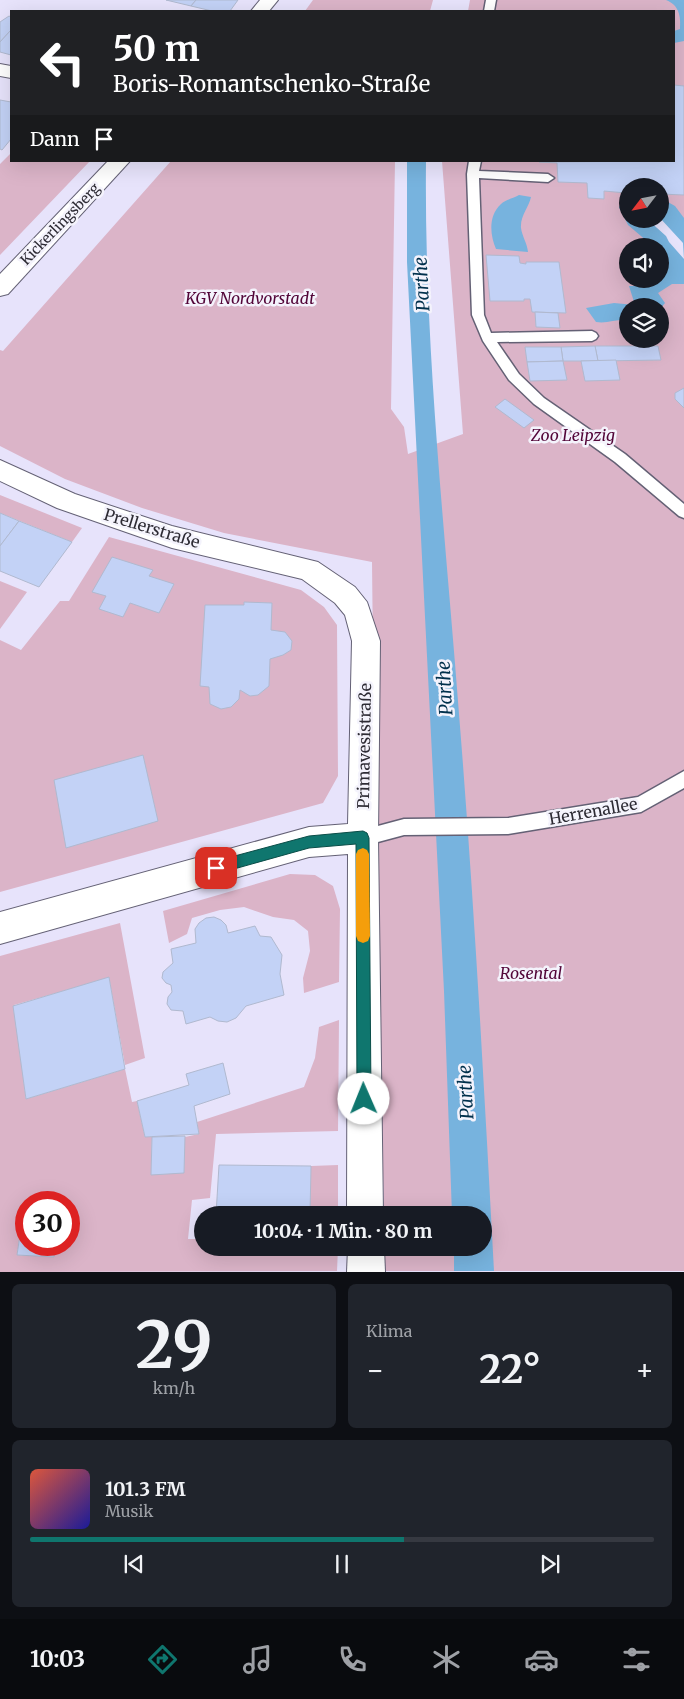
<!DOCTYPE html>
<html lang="de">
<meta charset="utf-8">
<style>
:root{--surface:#171b24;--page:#20242c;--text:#f1f3f6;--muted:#9ea1a6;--line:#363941;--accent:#0f766e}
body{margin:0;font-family:Merriweather,serif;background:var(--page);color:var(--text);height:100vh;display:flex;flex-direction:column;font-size:19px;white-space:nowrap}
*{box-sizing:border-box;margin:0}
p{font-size:16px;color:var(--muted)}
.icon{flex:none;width:28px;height:28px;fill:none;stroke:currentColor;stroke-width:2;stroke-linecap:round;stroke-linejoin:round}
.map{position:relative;height:1272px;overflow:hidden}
.side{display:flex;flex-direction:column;gap:12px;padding:12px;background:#0d0f14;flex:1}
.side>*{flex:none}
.banner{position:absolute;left:10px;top:10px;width:665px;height:152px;border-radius:0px;box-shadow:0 5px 20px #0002;background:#202124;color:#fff;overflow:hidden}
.needle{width:32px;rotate:238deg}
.tools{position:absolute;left:619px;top:178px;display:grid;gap:10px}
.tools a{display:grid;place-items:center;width:50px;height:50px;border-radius:50%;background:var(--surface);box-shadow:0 5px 20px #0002;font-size:25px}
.speed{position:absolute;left:15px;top:1191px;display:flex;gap:10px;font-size:25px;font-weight:700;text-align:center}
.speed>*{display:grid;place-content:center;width:65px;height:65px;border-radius:50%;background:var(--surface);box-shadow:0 5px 20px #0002;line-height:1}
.speed .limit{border:8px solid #d22;background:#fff;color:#111}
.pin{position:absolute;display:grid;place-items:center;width:42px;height:42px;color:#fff;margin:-21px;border-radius:10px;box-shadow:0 2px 8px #0006}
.me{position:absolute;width:55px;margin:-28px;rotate:359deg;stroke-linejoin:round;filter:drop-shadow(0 0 4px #0008)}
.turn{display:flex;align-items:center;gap:18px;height:105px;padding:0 20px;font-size:22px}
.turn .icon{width:65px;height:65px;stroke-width:2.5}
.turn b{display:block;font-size:35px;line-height:42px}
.then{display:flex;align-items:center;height:48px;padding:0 20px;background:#0003;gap:10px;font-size:19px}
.big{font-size:38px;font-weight:700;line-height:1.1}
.side .card{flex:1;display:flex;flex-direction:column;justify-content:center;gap:8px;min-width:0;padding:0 18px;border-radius:8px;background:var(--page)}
.side .dial{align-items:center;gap:0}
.dial b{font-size:65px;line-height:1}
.song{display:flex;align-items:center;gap:15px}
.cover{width:60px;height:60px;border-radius:8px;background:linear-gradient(135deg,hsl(10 70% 55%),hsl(240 70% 35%))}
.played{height:5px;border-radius:2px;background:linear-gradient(90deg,var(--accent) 60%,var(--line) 60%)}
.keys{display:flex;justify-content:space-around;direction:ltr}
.heat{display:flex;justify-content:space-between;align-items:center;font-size:28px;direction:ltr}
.side .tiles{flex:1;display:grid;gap:12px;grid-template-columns:1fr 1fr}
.card:last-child{grid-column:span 2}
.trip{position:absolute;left:194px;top:1206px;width:298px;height:50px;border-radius:25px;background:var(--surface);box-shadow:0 5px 20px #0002;font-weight:700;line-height:50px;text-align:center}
.menu{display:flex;height:80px;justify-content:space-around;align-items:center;background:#090b0e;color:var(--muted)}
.menu .icon{width:35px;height:35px}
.menu .on{color:var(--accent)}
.menu b{font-size:22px;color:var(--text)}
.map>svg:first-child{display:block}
</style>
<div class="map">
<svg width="684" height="1272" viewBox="0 0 684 1272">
<rect width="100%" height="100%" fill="#e7e3fb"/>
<g fill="#dbb4c8" fill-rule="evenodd">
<path d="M 313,0 L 433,0 L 430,11 L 305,11 Z"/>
<path d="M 470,0 L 684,0 L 684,1271 L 385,1271 L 385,1248 L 482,1248 L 482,1215 L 384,1215 L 375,837 L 372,562 L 224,533 L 142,508 L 65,479 L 0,446 L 0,350 L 3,351 L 171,161 L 395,161 L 391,409 L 404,427 L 408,454 L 463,434 L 442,161 L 674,161 L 674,11 L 468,11 ZM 628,186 L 660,186 L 660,219 L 628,219 ZM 628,246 L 660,246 L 660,279 L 628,279 ZM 628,306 L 660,306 L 660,339 L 628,339 Z"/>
<path d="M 11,153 L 11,161 L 90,161 L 0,255 L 0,164 Z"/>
<path d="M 0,495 L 82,528 L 72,542 L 0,513 Z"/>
<path d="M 109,537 L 301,590 L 324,607 L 337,625 L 338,776 L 323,803 L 0,892 L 0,640 L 21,650 L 60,601 L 69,601 Z"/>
<path d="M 0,581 L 27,592 L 0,629 Z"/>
<path d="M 290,874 L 315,875 L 333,886 L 340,909 L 339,982 L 304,993 L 303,978 L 310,951 L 308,931 L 294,920 L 273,917 L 244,907 L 220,910 L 192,918 L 187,934 L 169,943 L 163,911 Z"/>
<path d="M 120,923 L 145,1058 L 125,1065 L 109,978 L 14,1005 L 26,1099 L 125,1069 L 132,1102 L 137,1101 L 145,1137 L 152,1137 L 151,1175 L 185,1137 L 199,1134 L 197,1122 L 304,1087 L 315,1058 L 319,1027 L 339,1020 L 338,1131 L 216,1134 L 210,1198 L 192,1200 L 188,1239 L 202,1239 L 202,1248 L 338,1248 L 337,1271 L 0,1272 L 0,956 ZM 60,1200 L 60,1202 L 69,1202 L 69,1245 L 55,1245 L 53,1257 L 17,1255 L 25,1201 Z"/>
<path d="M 338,1165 L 338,1215 L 310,1215 L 311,1166 Z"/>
</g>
<g fill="#77b3de">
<path d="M 666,0 L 684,0 L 684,41 L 674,43 L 674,31 L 680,29 C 681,16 679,5 666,0 Z"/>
<path d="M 407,161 L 426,161 C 424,345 445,530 459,714 C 474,899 484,1085 494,1271 L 454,1271 L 454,1248 L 482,1248 L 482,1215 L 452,1215 L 444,991 L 407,262 Z"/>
<path d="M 519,195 L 531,197 C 529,207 520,216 521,228 C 522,236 527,243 528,252 L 496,249 C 490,235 488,216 501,204 C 505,200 514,198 519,195 Z"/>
<path d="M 660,201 L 666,201 L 675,206 L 684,218 L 684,284 L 672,284 L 658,293 L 665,303 L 660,309 L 660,306 L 628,306 L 627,320 C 616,319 607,324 596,322 L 586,308 L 614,303 L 635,305 L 629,286 C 651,286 657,289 667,268 L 660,261 L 660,246 L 651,246 L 648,242 L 628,225 L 619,207 L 624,202 L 627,203 L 628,219 L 660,219 Z"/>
</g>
<path fill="#e7e3fb" d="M 660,218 L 683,243 L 684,259 L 669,242 L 666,236 L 647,219 Z"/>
<g fill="#c3d2f6" stroke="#b0b9cf">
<path d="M 166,0 L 196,0 L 191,6 Z"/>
<path d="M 196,0 L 238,0 L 230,11 L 212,11 L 191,6 Z"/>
<path d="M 9,16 L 11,17 L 11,30 L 0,42 L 0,22 Z"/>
<path d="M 11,30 L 11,55 L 0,52 L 0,42 Z"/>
<path d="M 674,85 L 684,86 L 684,195 L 660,194 L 660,186 L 628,186 L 628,196 L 626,193 L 604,191 L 604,199 L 588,198 L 587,183 L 558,182 L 557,163 L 539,162 L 674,161 Z"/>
<path d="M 0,100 L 11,102 L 11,139 L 2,150 L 0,149 Z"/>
<path d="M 486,255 L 519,256 L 520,263 L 526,264 L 526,262 L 559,262 L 566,313 L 532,312 L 530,299 L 524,299 L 524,301 L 490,301 Z"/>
<path d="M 535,312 L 558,313 L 560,328 L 536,327 Z"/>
<path d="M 595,346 L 658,346 L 661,360 L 598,361 Z"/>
<path d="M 595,346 L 598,361 L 563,361 L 561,347 Z"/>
<path d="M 525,347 L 561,347 L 563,361 L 527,362 Z"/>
<path d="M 616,360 L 620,380 L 585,381 L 581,361 Z"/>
<path d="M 563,361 L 567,380 L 530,381 L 527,362 Z"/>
<path d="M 684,388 L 684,408 L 675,399 L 675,393 Z"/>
<path d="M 505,399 L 534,420 L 524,428 L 495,407 Z"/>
<path d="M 0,513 L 19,521 L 0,546 Z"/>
<path d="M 19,521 L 72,542 L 39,587 L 0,571 L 0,546 Z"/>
<path d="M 112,557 L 153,570 L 149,576 L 174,584 L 159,613 L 130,603 L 123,617 L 99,609 L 106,596 L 92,592 Z"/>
<path d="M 244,602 L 272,603 L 271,630 L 285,632 L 292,641 L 291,650 L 283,655 L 270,659 L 269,686 L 258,695 L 250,696 L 240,690 L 239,699 L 231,707 L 221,709 L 210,704 L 209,687 L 200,686 L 205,605 L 244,605 Z"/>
<path d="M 143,755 L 158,821 L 66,848 L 54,780 Z"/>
<path d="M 214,917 L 221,920 L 226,925 L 228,933 L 255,926 L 260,936 L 271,937 L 282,955 L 280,974 L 284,995 L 246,1006 L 236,1018 L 227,1022 L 218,1021 L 210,1017 L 186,1024 L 183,1011 L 171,1010 L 167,1004 L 168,997 L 172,992 L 171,985 L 166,983 L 162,978 L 163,972 L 173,963 L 171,949 L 196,943 L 195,929 L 199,923 L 206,918 Z"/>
<path d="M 109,977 L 125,1069 L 26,1099 L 13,1006 Z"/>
<path d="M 223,1063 L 230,1094 L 194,1106 L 199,1134 L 145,1137 L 137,1101 L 189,1085 L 186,1074 Z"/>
<path d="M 185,1136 L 184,1173 L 151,1175 L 152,1137 Z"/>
<path d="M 219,1165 L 311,1166 L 310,1215 L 216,1215 Z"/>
<path d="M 61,1200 L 60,1202 L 26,1202 L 26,1245 L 55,1245 L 54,1257 L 17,1255 L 25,1201 Z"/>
</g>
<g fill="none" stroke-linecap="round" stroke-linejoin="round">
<g stroke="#646175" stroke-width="3">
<g id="service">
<path d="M 486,0 L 496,0 L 494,11 L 484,11 Z"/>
<path d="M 469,161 L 481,161 L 479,171 L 548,174 L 554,178 L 548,182 L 479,178 L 484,315 L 491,333 L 592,331 L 596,333 L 598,336 L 596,339 L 592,341 L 497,342 L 519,374 L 544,398 L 625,454 L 684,504 L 684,518 L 679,516 L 615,462 L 534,404 L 509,380 L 483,341 L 472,315 L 467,174 Z"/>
<path d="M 684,771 L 684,788 L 641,812 L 508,834 L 404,835 L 363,846 L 357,844 L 355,838 L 357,832 L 363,830 L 404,819 L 508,818 L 638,797 Z"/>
</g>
</g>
<g stroke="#646175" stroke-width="2">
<g id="minor">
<path d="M 260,0 L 278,0 L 269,11 L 251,11 Z"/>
<path d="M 0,64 L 11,66 L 11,78 L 0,76 Z"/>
<path d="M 108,161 L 130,161 L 8,294 L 0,296 L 0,274 Z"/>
<path d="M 0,460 L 75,494 L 172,526 L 318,562 L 355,587 L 367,602 L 380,641 L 378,838 L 383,1215 L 347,1215 L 348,854 L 309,857 L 0,944 L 0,912 L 309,827 L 348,824 L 352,641 L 345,615 L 335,603 L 302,579 L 172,548 L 57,508 L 0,481 Z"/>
<path d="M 348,1248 L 384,1248 L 385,1272 L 347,1272 Z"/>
</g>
</g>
<use href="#service" fill="#fff" fill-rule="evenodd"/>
<use href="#minor" fill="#fff" fill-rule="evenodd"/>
</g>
<path fill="#0f766e" stroke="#0a4d48" d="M 363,831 L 367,833 L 369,838 L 371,1099 L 369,1104 L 364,1106 L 359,1104 L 357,1099 L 356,844 L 309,848 L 216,874 L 212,872 L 210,868 L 212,863 L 216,861 L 309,836 Z"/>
<path fill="#f59e0b" d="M 363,848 L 367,850 L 369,854 L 370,936 L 368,941 L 363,943 L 358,941 L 356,936 L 356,854 L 358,850 Z"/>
<g text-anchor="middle" stroke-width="5" stroke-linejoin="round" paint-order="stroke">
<g font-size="14" fill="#2d2b34" stroke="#f4f3fc">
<text transform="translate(60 224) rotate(-46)" y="5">Kickerlingsberg</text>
</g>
<g font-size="16" font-style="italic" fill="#520538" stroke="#f4f3fc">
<text x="250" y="304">KGV Nordvorstadt</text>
<text x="573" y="441">Zoo Leipzig</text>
<text x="531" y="979">Rosental</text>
</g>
<g font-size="16" fill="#2d2b34" stroke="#f4f3fc">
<text transform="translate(152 528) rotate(17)" y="6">Prellerstraße</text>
<text transform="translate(364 746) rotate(-89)" y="6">Primavesistraße</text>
<text transform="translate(593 811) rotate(-10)" y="6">Herrenallee</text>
</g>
<g font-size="18" font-style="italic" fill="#00304c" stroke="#f4f3fc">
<text transform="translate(422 284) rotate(-93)" y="6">Parthe</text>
<text transform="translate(445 688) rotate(-93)" y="6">Parthe</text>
<text transform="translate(466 1092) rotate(-93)" y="6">Parthe</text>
</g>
</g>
</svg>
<div class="tools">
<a><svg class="needle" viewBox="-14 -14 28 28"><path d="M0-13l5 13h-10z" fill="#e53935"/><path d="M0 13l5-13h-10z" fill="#9ea1a6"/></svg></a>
<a><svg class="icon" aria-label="sound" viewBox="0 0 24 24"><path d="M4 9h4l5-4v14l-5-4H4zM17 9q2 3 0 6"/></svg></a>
<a><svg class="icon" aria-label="layers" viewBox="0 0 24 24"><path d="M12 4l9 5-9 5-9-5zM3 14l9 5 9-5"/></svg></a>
</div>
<div class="speed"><div class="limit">30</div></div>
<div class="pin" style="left:216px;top:868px;background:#d93025"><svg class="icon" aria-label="arrive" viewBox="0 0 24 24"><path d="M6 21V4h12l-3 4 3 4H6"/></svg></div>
<svg class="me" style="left:364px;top:1099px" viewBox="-20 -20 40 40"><circle r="19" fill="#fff"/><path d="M0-13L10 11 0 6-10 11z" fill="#0f766e"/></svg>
<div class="trip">10:04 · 1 Min. · 80 m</div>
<div class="banner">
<div class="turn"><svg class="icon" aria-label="left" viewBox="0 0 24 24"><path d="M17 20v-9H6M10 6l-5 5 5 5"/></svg><div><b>50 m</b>Boris-Romantschenko-Straße</div></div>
<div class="then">Dann<svg class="icon" aria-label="arrive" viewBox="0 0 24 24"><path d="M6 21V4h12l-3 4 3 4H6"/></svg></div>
</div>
</div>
<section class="side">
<div class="tiles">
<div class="card dial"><b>29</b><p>km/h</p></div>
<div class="card"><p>Klima</p>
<div class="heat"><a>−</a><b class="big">22°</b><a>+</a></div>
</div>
<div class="card">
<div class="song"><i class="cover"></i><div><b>101.3 FM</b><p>Musik</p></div></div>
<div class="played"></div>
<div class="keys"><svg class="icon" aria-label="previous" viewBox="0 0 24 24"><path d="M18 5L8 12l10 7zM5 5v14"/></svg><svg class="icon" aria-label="pause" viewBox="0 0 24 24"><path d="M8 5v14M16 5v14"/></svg><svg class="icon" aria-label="next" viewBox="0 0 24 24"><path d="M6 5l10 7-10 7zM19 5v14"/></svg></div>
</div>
</div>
</section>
<nav class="menu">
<b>10:03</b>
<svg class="icon on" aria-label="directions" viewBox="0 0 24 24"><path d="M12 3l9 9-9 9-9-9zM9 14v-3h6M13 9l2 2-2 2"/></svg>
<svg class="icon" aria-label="music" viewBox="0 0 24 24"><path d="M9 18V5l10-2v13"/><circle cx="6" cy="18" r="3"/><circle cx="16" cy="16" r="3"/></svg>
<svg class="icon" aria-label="phone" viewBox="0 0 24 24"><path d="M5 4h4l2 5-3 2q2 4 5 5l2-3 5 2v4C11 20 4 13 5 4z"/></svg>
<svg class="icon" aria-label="climate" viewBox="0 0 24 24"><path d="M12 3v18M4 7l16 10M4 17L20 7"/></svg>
<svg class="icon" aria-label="car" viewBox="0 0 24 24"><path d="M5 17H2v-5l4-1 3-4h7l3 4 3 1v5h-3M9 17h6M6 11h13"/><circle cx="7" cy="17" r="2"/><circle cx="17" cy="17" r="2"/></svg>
<svg class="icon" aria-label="filters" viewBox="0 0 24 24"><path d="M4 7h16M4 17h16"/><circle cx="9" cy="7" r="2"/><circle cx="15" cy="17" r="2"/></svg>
</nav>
